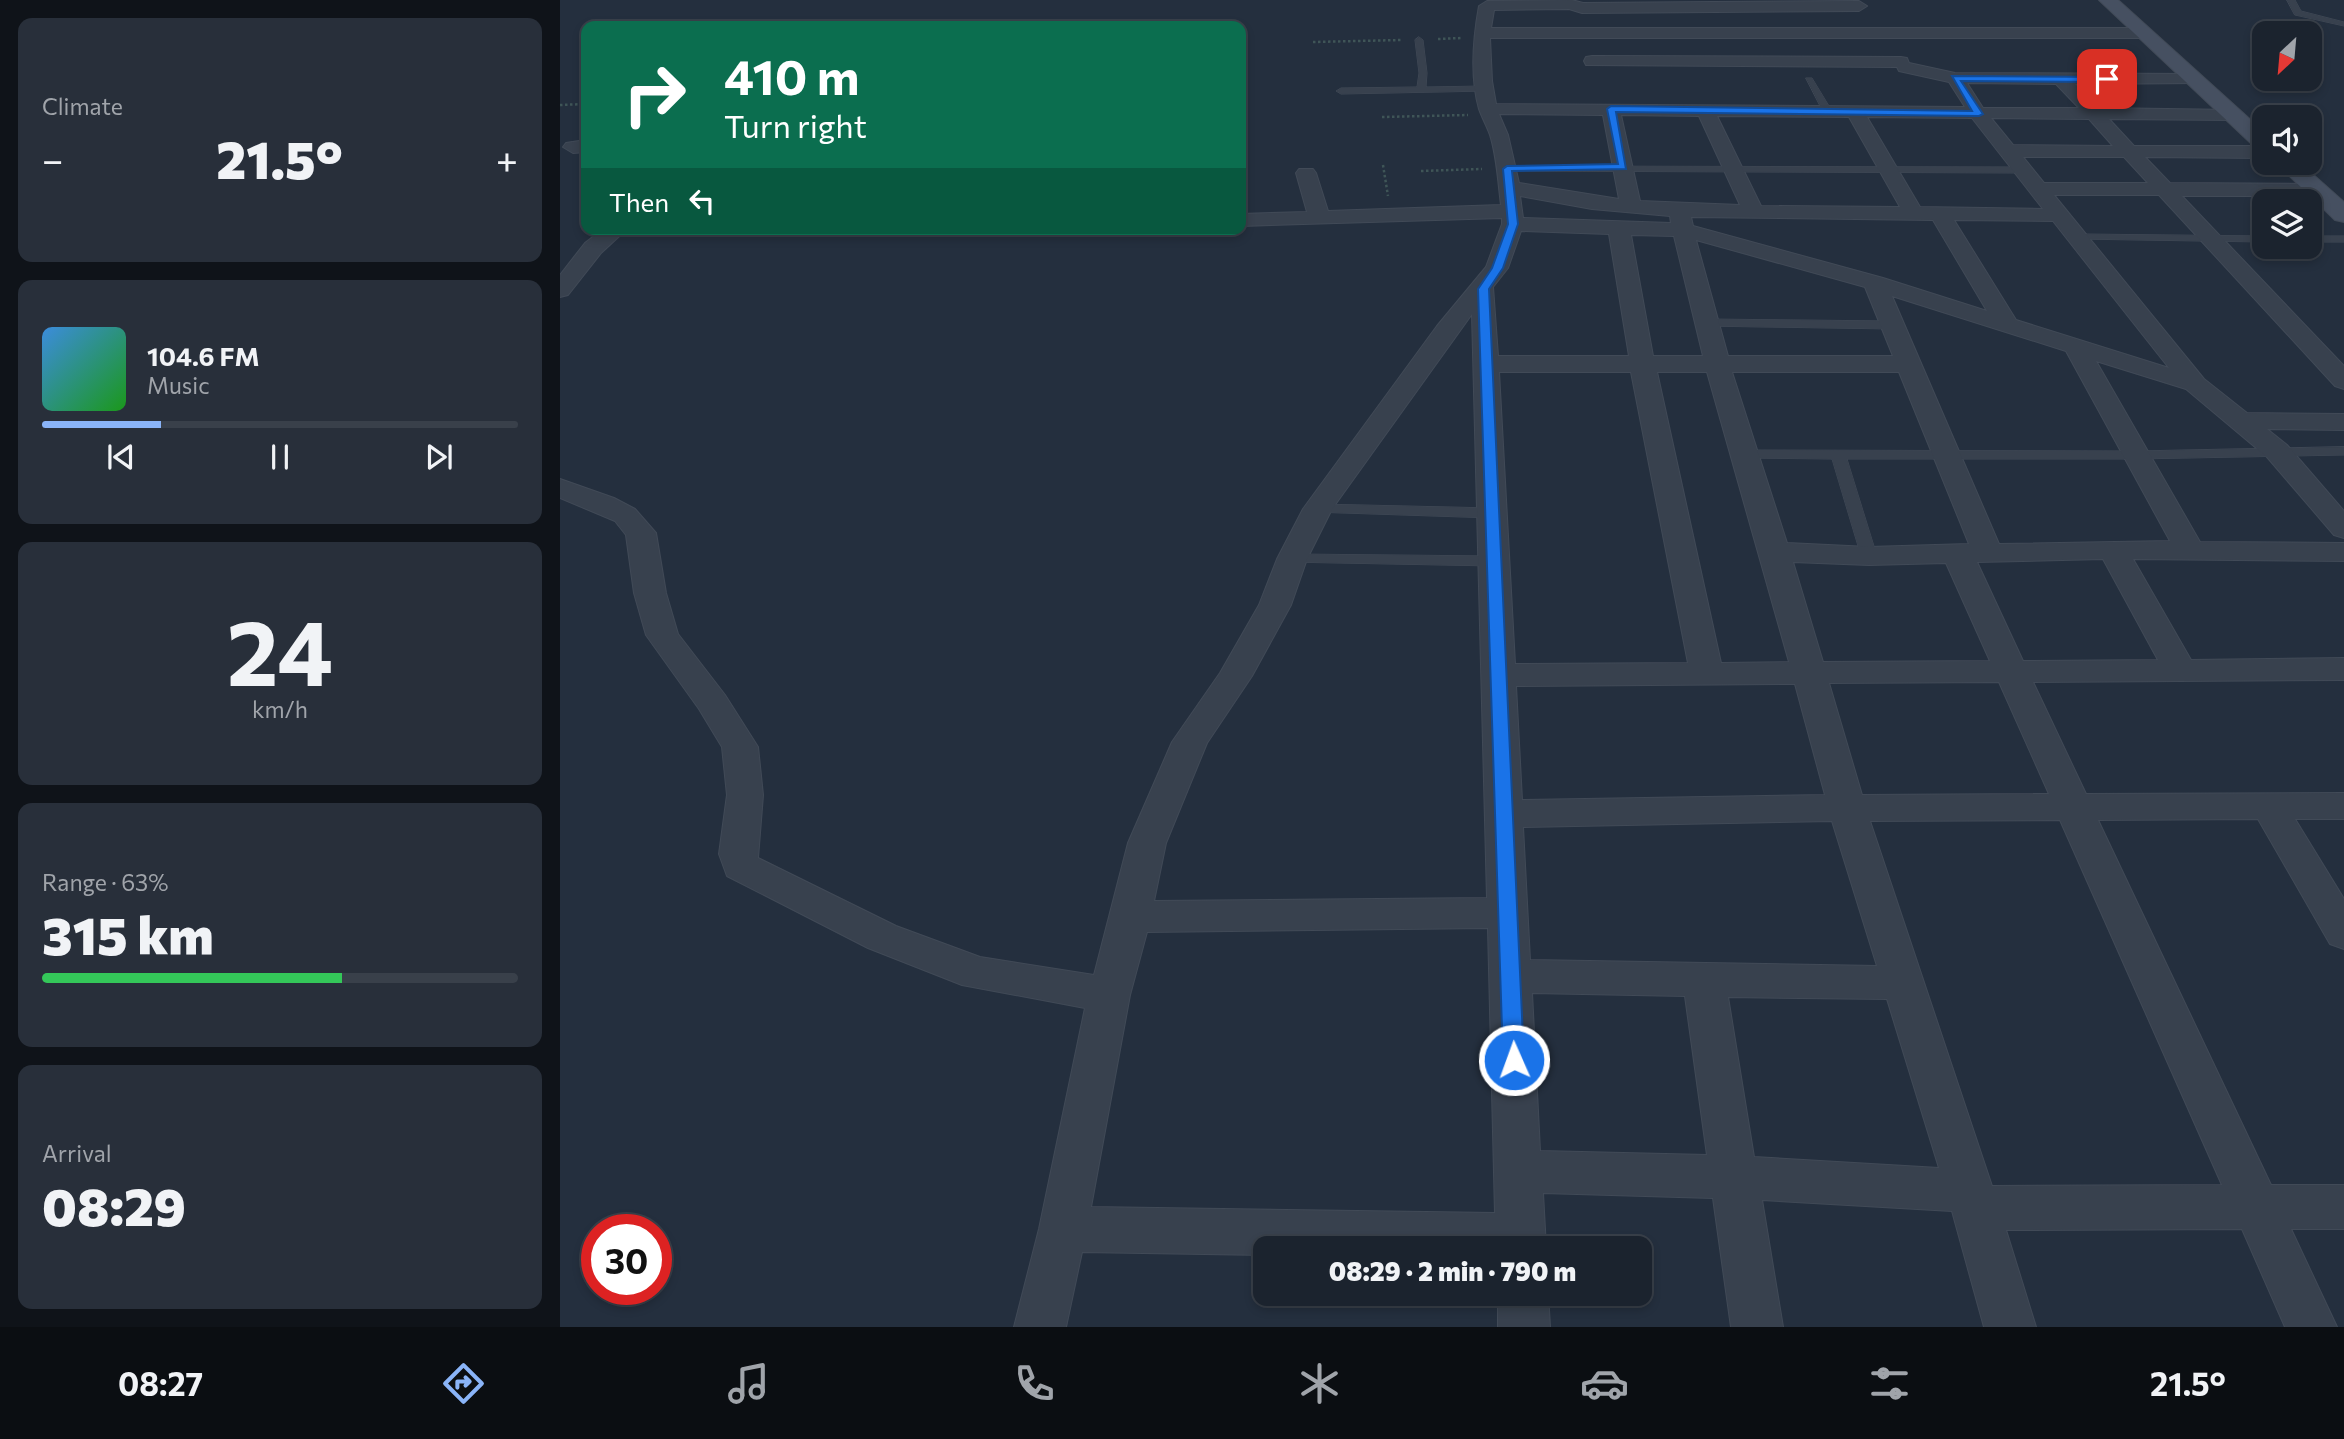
<!DOCTYPE html>
<meta charset="utf-8">
<style>
:root{--surface:#1b232e;--page:#282f3a;--text:#f1f3f6;--muted:#a0a4aa;--line:#39404a;--accent:#8ab4f8}
body{margin:0;font-family:Commissioner,sans-serif;background:var(--page);color:var(--text);height:100vh;display:flex;flex-direction:column;font-size:26px;white-space:nowrap}
*{box-sizing:border-box;margin:0}
p{font-size:23px;color:var(--muted)}
.icon{flex:none;width:38px;height:38px;fill:none;stroke:currentColor;stroke-width:2;stroke-linecap:round;stroke-linejoin:round}
.map{position:relative;flex:1;overflow:hidden}
.side{display:flex;flex-direction:column;gap:18px;padding:18px;background:#0f1319;width:560px}
.side>*{flex:none}
.guide{position:absolute;left:21px;top:21px;width:665px;height:214px;border-radius:14px;box-shadow:0 4px 10px #0003,0 0 0 2px var(--line);background:#0b6e4f;color:#fff;overflow:hidden}
.needle{width:46px;rotate:206deg}
.tools{position:absolute;left:1692px;top:21px;display:grid;gap:14px}
.tools a{display:grid;place-items:center;width:70px;height:70px;border-radius:14px;background:var(--surface);box-shadow:0 4px 10px #0003,0 0 0 2px var(--line);font-size:35px}
.speed{position:absolute;left:21px;top:1214px;display:flex;gap:14px;font-size:35px;font-weight:700;text-align:center}
.speed>*{display:grid;place-content:center;width:91px;height:91px;border-radius:50%;background:var(--surface);box-shadow:0 4px 10px #0003,0 0 0 2px var(--line);line-height:1}
.speed .limit{border:10px solid #d22;background:#fff;color:#111}
.pin{position:absolute;display:grid;place-items:center;width:60px;height:60px;color:#fff;margin:-30px;border-radius:14px;box-shadow:0 4px 10px #0006}
.me{position:absolute;width:77px;margin:-38px;rotate:358deg;stroke-linejoin:round;filter:drop-shadow(0 0 5px #0008)}
.turn{display:flex;align-items:center;gap:24px;height:147px;padding:0 28px;font-size:32px}
.turn .icon{width:91px;height:91px;stroke-width:2.5}
.turn b{display:block;font-size:49px;line-height:60px}
.then{display:flex;align-items:center;height:66px;padding:0 28px;background:#0003;gap:14px;font-size:26px}
.big{font-size:52px;font-weight:800;line-height:1.1}
.side .tile{flex:1;display:flex;flex-direction:column;justify-content:center;gap:10px;min-width:0;padding:0 24px;border-radius:14px;background:var(--page)}
.side .dial{align-items:center;gap:0}
.dial b{font-size:91px;line-height:1}
.song{display:flex;align-items:center;gap:21px}
.cover{width:84px;height:84px;border-radius:10px;background:linear-gradient(135deg,hsl(210 70% 55%),hsl(120 70% 35%))}
.played{height:7px;border-radius:4px;background:linear-gradient(90deg,var(--accent) 25%,var(--line) 25%)}
.keys{display:flex;justify-content:space-around;direction:ltr}
.heat{display:flex;justify-content:space-between;align-items:center;font-size:38px;direction:ltr}
.charge{height:10px;border-radius:5px;background:linear-gradient(90deg,#34c759 63%,var(--line) 0)}
.trip{position:absolute;left:693px;top:1236px;width:399px;height:70px;border-radius:14px;background:var(--surface);box-shadow:0 4px 10px #0003,0 0 0 2px var(--line);font-weight:800;line-height:70px;text-align:center}
.dock{display:flex;height:112px;justify-content:space-around;align-items:center;background:#0b0e12;color:var(--muted)}
.dock .icon{width:49px;height:49px}
.dock .on{color:var(--accent)}
.dock b{font-size:32px;color:var(--text)}
main{display:flex;flex:1;min-height:0}
.map>svg:first-child{display:block}
</style>
<main>
<section class="side">
<div class="tile"><p>Climate</p>
<div class="heat"><a>−</a><b class="big">21.5°</b><a>+</a></div>
</div>
<div class="tile">
<div class="song"><i class="cover"></i><div><b>104.6 FM</b><p>Music</p></div></div>
<div class="played"></div>
<div class="keys"><svg class="icon" aria-label="previous" viewBox="0 0 24 24"><path d="M18 5L8 12l10 7zM5 5v14"/></svg><svg class="icon" aria-label="pause" viewBox="0 0 24 24"><path d="M8 5v14M16 5v14"/></svg><svg class="icon" aria-label="next" viewBox="0 0 24 24"><path d="M6 5l10 7-10 7zM19 5v14"/></svg></div>
</div>
<div class="tile dial"><b>24</b><p>km/h</p></div>
<div class="tile"><p>Range · 63%</p><b class="big">315 km</b><div class="charge"></div></div>
<div class="tile"><p>Arrival</p><b class="big">08:29</b></div>
</section>
<div class="map">
<svg width="1784" height="1327" viewBox="0 0 1784 1327">
<rect width="100%" height="100%" fill="#242f3e"/>
<g fill="none" stroke-linecap="round" stroke-linejoin="round">
<g stroke="#414a57" stroke-width="1">
<g id="lane">
<path d="M 1727,0 L 1735,0 L 1741,11 L 1784,22 L 1784,26 L 1735,15 Z"/>
<path d="M 859,37 L 863,40 L 867,73 L 866,87 L 924,86 L 927,87 L 927,91 L 781,94 L 776,91 L 781,88 L 857,87 L 859,73 L 855,40 Z"/>
<path d="M 1246,78 L 1252,78 L 1272,111 L 1270,113 L 1264,113 Z"/>
<path d="M 947,166 L 1464,167 L 1469,170 L 1464,173 L 943,171 L 943,167 Z"/>
<path d="M 1520,234 L 1704,236 L 1704,242 L 1516,239 L 1516,235 Z"/>
<rect x="1750" y="236" width="34" height="6"/>
<path d="M 1145,319 L 1333,321 L 1339,325 L 1333,329 L 1141,326 L 1139,323 Z"/>
<path d="M 1784,447 L 1784,455 L 1576,459 L 1287,459 L 1317,556 L 1309,561 L 1301,556 L 1272,459 L 1184,458 L 1177,454 L 1184,450 L 1576,451 Z"/>
<path d="M 758,504 L 933,508 L 941,513 L 933,518 L 753,512 L 750,509 Z"/>
<path d="M 732,554 L 934,556 L 942,561 L 934,566 L 726,562 L 724,559 L 726,556 Z"/>
</g>
</g>
<g stroke="#414a57" stroke-width="2">
<g id="street">
<path d="M 1012,0 L 1023,3 L 1299,1 L 1307,6 L 1299,11 L 1022,13 L 1009,9 L 934,10 L 931,28 L 1585,28 L 1593,33 L 1585,38 L 930,38 L 932,81 L 936,104 L 1405,107 L 1389,82 L 1339,71 L 1337,67 L 1026,65 L 1024,61 L 1026,57 L 1032,56 L 1341,57 L 1347,58 L 1349,63 L 1395,73 L 1634,74 L 1640,75 L 1643,79 L 1640,83 L 1515,84 L 1539,108 L 1674,110 L 1683,115 L 1674,120 L 1549,119 L 1574,146 L 1704,146 L 1704,158 L 1585,157 L 1610,183 L 1758,184 L 1765,186 L 1768,190 L 1765,194 L 1758,196 L 1622,196 L 1784,366 L 1784,389 L 1775,386 L 1599,195 L 1494,195 L 1644,379 L 1687,413 L 1784,414 L 1784,430 L 1707,429 L 1727,445 L 1784,511 L 1784,538 L 1774,535 L 1707,457 L 1626,389 L 1536,361 L 1640,542 L 1784,543 L 1784,561 L 1573,559 L 1631,660 L 1784,658 L 1784,680 L 1473,682 L 1526,794 L 1784,793 L 1784,819 L 1735,819 L 1784,899 L 1784,949 L 1770,944 L 1698,819 L 1538,820 L 1711,1185 L 1784,1185 L 1784,1229 L 1731,1229 L 1777,1327 L 1725,1327 L 1682,1229 L 1446,1230 L 1476,1327 L 1424,1327 L 1392,1211 L 1202,1200 L 1223,1327 L 1171,1327 L 1153,1198 L 983,1193 L 986,1248 L 705,1248 L 705,1255 L 522,1252 L 506,1327 L 454,1327 L 479,1229 L 525,1008 L 402,985 L 308,948 L 167,876 L 159,854 L 167,795 L 162,747 L 139,709 L 86,635 L 74,593 L 66,535 L 55,521 L 0,498 L 0,479 L 54,498 L 75,509 L 96,533 L 106,593 L 118,634 L 165,695 L 198,747 L 203,795 L 198,858 L 336,926 L 420,957 L 534,975 L 568,843 L 612,742 L 660,673 L 699,605 L 717,559 L 743,509 L 877,326 L 926,267 L 942,224 L 942,218 L 681,226 L 681,214 L 747,212 L 736,173 L 739,169 L 753,169 L 756,173 L 768,211 L 941,205 C 938,182 937,157 930,135 C 927,126 922,118 919,109 C 910,77 913,39 919,6 L 927,1 ZM 1407,83 L 1496,84 L 1519,108 L 1423,108 ZM 939,114 L 1043,115 L 1059,199 L 959,183 L 948,135 ZM 1061,115 L 1139,116 L 1180,205 L 1080,201 ZM 1157,116 L 1289,117 L 1340,207 L 1201,206 ZM 1307,117 L 1412,118 L 1483,209 L 1360,207 ZM 1431,118 L 1529,119 L 1553,146 L 1453,145 ZM 1463,157 L 1564,157 L 1588,183 L 1484,183 ZM 960,196 L 1032,209 L 1110,216 L 1111,223 L 963,218 ZM 1131,217 L 1373,220 L 1427,311 L 1323,278 L 1133,226 ZM 1394,220 L 1493,221 L 1609,368 L 1456,320 ZM 961,231 L 1049,234 L 1069,356 L 938,356 L 933,287 L 948,268 ZM 1071,235 L 1114,236 L 1143,356 L 1093,356 ZM 1136,240 L 1305,287 L 1333,356 L 1168,356 ZM 1332,296 L 1506,351 L 1610,541 L 1439,544 ZM 912,314 L 927,898 L 594,901 L 606,843 L 647,743 L 692,676 L 731,605 L 747,559 L 772,509 ZM 939,372 L 1071,372 L 1128,663 L 955,664 ZM 1097,372 L 1147,372 L 1229,662 L 1161,663 ZM 1172,372 L 1339,372 L 1409,544 L 1309,547 L 1227,543 ZM 1543,559 L 1598,660 L 1463,661 L 1417,562 ZM 1233,562 L 1309,565 L 1386,563 L 1430,661 L 1263,662 ZM 1439,682 L 1489,794 L 1302,795 L 1269,683 ZM 1235,684 L 1265,795 L 962,800 L 956,686 ZM 1500,820 L 1662,1185 L 1432,1186 L 1310,821 ZM 1272,821 L 1317,966 L 970,960 L 963,827 ZM 928,928 L 935,1213 L 531,1207 L 570,995 L 587,932 ZM 972,993 L 1125,996 L 1147,1155 L 980,1151 ZM 1168,997 L 1327,999 L 1379,1168 L 1194,1157 Z"/>
<path d="M 26,140 L 26,152 L 13,153 L 3,147 L 6,143 Z"/>
<path d="M 43,229 L 67,229 L 41,253 L 8,295 L 0,297 L 0,275 L 25,243 Z"/>
<path d="M 938,1293 L 988,1293 L 990,1327 L 938,1327 Z"/>
</g>
</g>
<g stroke="#414a57" stroke-width="2">
<g id="secondary">
<path d="M 1539,0 L 1558,0 L 1704,132 L 1704,149 L 1696,148 Z"/>
<path d="M 1716,163 L 1740,163 L 1784,202 L 1784,222 L 1775,220 Z"/>
</g>
</g>
<g stroke="#3f5557" stroke-width="2.5" stroke-dasharray="2.5 2.5" stroke-linecap="butt">
<path d="M 878,39 L 901,38"/>
<path d="M 753,42 L 841,40"/>
<path d="M 0,105 L 26,104"/>
<path d="M 822,117 L 908,115"/>
<path d="M 823,165 L 828,196"/>
<path d="M 861,171 L 922,169"/>
</g>
<use href="#lane" fill="#38414e" fill-rule="evenodd"/>
<use href="#street" fill="#38414e" fill-rule="evenodd"/>
<use href="#secondary" fill="#465061" fill-rule="evenodd"/>
</g>
<path fill="#1a73e8" stroke="#114b97" stroke-width="2" d="M 1392,76 L 1547,77 L 1551,79 L 1547,82 L 1401,81 L 1423,114 L 1419,116 L 1056,112 L 1066,169 L 952,171 L 958,224 L 943,268 L 929,289 L 964,1060 L 961,1066 L 954,1069 L 946,1066 L 943,1060 L 918,289 L 932,268 L 948,224 L 943,169 L 947,166 L 1058,164 L 1047,109 L 1051,106 L 1412,111 Z"/>
</svg>
<div class="tools">
<a><svg class="needle" viewBox="-14 -14 28 28"><path d="M0-13l5 13h-10z" fill="#e53935"/><path d="M0 13l5-13h-10z" fill="#a0a4aa"/></svg></a>
<a><svg class="icon" aria-label="sound" viewBox="0 0 24 24"><path d="M4 9h4l5-4v14l-5-4H4zM17 9q2 3 0 6"/></svg></a>
<a><svg class="icon" aria-label="layers" viewBox="0 0 24 24"><path d="M12 4l9 5-9 5-9-5zM3 14l9 5 9-5"/></svg></a>
</div>
<div class="speed"><div class="limit">30</div></div>
<div class="pin" style="left:1547px;top:79px;background:#d93025"><svg class="icon" aria-label="arrive" viewBox="0 0 24 24"><path d="M6 21V4h12l-3 4 3 4H6"/></svg></div>
<svg class="me" style="left:954px;top:1060px" viewBox="-20 -20 40 40"><circle r="17" fill="#1a73e8" stroke="#fff" stroke-width="3"/><path d="M0-11L8 9 0 5-8 9z" fill="#fff"/></svg>
<div class="trip">08:29 · 2 min · 790 m</div>
<div class="guide">
<div class="turn"><svg class="icon" aria-label="right" viewBox="0 0 24 24"><path d="M7 20v-9h11M14 6l5 5-5 5"/></svg><div><b>410 m</b>Turn right</div></div>
<div class="then">Then<svg class="icon" aria-label="left" viewBox="0 0 24 24"><path d="M17 20v-9H6M10 6l-5 5 5 5"/></svg></div>
</div>
</div>
</main>
<nav class="dock">
<b>08:27</b>
<svg class="icon on" aria-label="directions" viewBox="0 0 24 24"><path d="M12 3l9 9-9 9-9-9zM9 14v-3h6M13 9l2 2-2 2"/></svg>
<svg class="icon" aria-label="music" viewBox="0 0 24 24"><path d="M9 18V5l10-2v13"/><circle cx="6" cy="18" r="3"/><circle cx="16" cy="16" r="3"/></svg>
<svg class="icon" aria-label="phone" viewBox="0 0 24 24"><path d="M5 4h4l2 5-3 2q2 4 5 5l2-3 5 2v4C11 20 4 13 5 4z"/></svg>
<svg class="icon" aria-label="climate" viewBox="0 0 24 24"><path d="M12 3v18M4 7l16 10M4 17L20 7"/></svg>
<svg class="icon" aria-label="car" viewBox="0 0 24 24"><path d="M5 17H2v-5l4-1 3-4h7l3 4 3 1v5h-3M9 17h6M6 11h13"/><circle cx="7" cy="17" r="2"/><circle cx="17" cy="17" r="2"/></svg>
<svg class="icon" aria-label="filters" viewBox="0 0 24 24"><path d="M4 7h16M4 17h16"/><circle cx="9" cy="7" r="2"/><circle cx="15" cy="17" r="2"/></svg>
<b>21.5°</b>
</nav>
